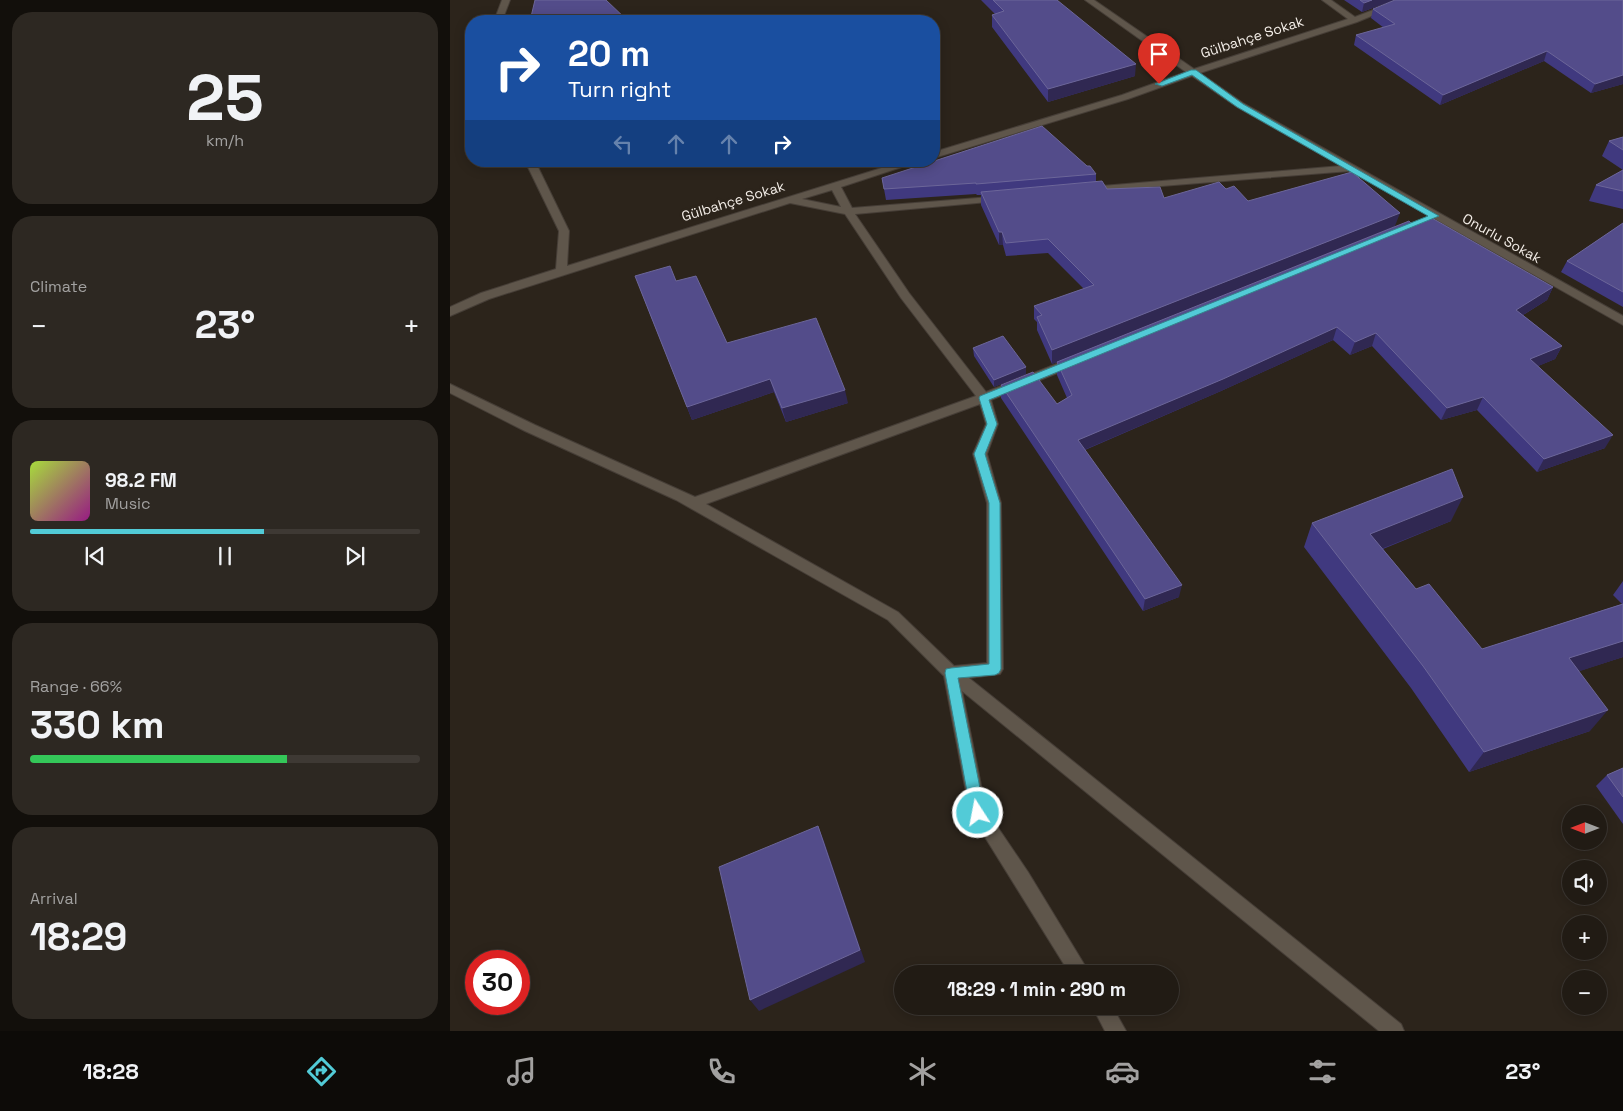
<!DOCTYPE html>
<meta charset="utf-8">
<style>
:root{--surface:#211b14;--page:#2d2822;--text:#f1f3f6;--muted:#a2a1a0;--line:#3e3934;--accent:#52cbd7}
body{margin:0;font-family:"Space Grotesk",sans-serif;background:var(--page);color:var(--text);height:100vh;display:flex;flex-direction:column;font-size:19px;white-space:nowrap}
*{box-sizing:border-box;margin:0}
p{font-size:16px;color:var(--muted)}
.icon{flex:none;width:28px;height:28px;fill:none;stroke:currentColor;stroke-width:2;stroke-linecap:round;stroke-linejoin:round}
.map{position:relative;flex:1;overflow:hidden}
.details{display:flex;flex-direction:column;gap:12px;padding:12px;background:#120f0b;width:450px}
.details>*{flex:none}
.guide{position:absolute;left:15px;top:15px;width:475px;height:152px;border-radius:20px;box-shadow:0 2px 12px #0003,0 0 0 1px var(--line);background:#1a4fa0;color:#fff;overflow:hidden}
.needle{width:32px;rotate:270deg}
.fabs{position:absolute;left:1112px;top:805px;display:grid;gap:10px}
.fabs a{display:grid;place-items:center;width:45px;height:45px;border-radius:50%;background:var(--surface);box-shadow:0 2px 12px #0003,0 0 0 1px var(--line);font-size:25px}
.speed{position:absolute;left:15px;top:950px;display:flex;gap:10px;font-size:25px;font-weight:700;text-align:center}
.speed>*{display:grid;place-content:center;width:65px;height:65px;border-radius:50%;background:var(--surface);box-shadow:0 2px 12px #0003,0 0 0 1px var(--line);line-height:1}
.speed .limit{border:8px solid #d22;background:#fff;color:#111}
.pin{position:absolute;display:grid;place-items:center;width:42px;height:42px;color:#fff;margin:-51px -21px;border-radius:50% 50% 50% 0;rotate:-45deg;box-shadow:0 0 5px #0007}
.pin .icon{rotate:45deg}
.me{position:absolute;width:55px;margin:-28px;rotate:349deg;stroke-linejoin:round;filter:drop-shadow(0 0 4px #0008)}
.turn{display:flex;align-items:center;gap:18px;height:105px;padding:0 20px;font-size:22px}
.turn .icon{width:65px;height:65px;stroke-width:2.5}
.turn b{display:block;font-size:35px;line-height:42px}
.lanes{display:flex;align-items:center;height:48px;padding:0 20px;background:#0003;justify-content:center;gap:25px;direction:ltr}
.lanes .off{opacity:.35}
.big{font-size:38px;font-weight:700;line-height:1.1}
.details .card{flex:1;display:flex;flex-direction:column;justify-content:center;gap:8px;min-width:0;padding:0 18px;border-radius:20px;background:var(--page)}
.details .dial{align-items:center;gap:0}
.dial b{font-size:65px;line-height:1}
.song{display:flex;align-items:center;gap:15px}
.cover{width:60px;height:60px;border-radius:8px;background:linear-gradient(135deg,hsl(80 70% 55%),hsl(310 70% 35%))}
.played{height:5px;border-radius:2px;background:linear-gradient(90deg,var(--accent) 60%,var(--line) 60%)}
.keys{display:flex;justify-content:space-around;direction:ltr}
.heat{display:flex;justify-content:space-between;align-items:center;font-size:28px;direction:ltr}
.charge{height:8px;border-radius:4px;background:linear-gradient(90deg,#34c759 66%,var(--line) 0)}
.trip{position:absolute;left:444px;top:965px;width:285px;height:50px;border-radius:25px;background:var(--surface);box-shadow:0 2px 12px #0003,0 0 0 1px var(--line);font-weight:700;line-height:50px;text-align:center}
.menu{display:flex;height:80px;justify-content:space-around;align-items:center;background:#0d0b08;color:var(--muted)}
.menu .icon{width:35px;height:35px}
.menu .selected{color:var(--accent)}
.menu b{font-size:22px;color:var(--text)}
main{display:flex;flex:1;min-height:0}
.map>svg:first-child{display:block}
</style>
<main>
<section class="details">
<div class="card dial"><b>25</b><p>km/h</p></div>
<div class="card"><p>Climate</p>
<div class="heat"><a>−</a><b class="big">23°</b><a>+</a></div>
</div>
<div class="card">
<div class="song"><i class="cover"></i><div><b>98.2 FM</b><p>Music</p></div></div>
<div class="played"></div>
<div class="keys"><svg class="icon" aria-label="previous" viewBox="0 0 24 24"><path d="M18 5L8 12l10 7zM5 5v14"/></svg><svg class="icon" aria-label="pause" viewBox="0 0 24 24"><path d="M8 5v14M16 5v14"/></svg><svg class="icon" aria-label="next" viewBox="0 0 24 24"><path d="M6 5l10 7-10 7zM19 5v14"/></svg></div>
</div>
<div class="card"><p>Range · 66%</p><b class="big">330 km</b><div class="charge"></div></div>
<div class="card"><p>Arrival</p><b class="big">18:29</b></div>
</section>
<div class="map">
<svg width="1173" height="1031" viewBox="0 0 1173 1031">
<rect width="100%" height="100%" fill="#2c241b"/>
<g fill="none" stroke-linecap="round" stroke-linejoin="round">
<g stroke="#463e37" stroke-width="2">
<g id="minor">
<path d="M 52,0 L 60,0 L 52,21 L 44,21 Z"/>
<path d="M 635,0 L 644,0 L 744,69 L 898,19 L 872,0 L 881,0 L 905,17 L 949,0 L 960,0 L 907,22 L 750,73 L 793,103 L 1173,316 L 1173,325 L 900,171 L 636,192 L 635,190 L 636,188 L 640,187 L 891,166 L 787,107 L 742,76 L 678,99 L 484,158 L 484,152 L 672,95 L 736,72 Z"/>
<path d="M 75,161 L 85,161 L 119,231 L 117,266 L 454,161 L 470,161 L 391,187 L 402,208 L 553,196 L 554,198 L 549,201 L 405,214 L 459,293 L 536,392 L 619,359 L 627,359 L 629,362 L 627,365 L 541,400 L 548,424 L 537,454 L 551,503 L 553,669 L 550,674 L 519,678 L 951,1024 L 954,1031 L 929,1031 L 512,691 L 536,810 L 578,872 L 640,974 L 620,974 L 520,813 L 494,676 L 438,620 L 226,500 L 75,431 L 0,393 L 0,384 L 85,425 L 245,497 L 526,396 L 451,298 L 395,214 L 340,203 L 39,299 L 0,316 L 0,307 L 31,293 L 106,269 L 109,231 ZM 382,190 L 391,207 L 352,199 ZM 530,404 L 536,424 L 523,454 L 537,503 L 537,663 L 504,666 L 448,612 L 256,504 Z"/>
<path d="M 642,1006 L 662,1006 L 676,1031 L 655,1031 Z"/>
</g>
</g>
<use href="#minor" fill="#5f564b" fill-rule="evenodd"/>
</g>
<g fill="#40397f">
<path d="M 531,0 L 607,0 L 685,76 L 598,102 L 542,27 L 542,15 L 545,14 Z"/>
<path d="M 894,0 L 944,0 L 912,12 Z"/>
<path d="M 1173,0 L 1173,84 L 1141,93 L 1094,61 L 990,105 L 904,45 L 906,35 L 934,28 L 921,18 L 923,9 Z"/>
<path d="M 1173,137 L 1173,209 L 1139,201 L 1146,185 L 1173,170 L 1152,156 L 1159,141 Z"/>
<path d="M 646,174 L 646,182 L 657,189 L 714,198 L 776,189 L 798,201 L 945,226 L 602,364 L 587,330 L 587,322 L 584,319 L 584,306 L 634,289 L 598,253 L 556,256 L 553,245 L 549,245 L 531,205 L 531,195 L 527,195 L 526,194 L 436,200 L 432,178 Z"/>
<path d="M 1173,223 L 1173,307 L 1111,272 L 1117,261 Z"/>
<path d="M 962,224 L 1103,287 L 1097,300 L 1073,315 L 1112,346 L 1105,359 L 1088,366 L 1155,448 L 1087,472 L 1027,410 L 991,420 L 922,346 L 900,355 L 883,340 L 771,391 L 635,450 L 729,597 L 693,611 L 551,398 L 551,385 L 607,404 L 617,398 L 607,375 L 607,362 Z"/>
<path d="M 226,281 L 277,343 L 398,403 L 336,422 L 324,392 L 242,420 L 190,289 Z"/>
<path d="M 523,348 L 576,367 L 576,374 L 544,387 L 524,356 Z"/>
<path d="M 1001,521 L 933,549 L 966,589 L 1032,649 L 1172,604 L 1163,595 L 1173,581 L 1173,657 L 1129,671 L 1140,731 L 1019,772 L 961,688 L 854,547 L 862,523 Z"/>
<path d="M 1173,768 L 1173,824 L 1146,786 L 1157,775 Z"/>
</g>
<g fill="#302852">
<path d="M 922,0 L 944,0 L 912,12 L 914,3 Z"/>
<path d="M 1097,51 L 1094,61 L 990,105 L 993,95 Z"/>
<path d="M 686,64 L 685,76 L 598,102 L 598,89 Z"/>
<path d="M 1173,75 L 1173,84 L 1141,93 L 1145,84 Z"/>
<path d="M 950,213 L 945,226 L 602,364 L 602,350 Z"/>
<path d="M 549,232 L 552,232 L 553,245 L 549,245 Z"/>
<path d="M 1103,287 L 1097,300 L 1060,323 L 1066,310 Z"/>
<path d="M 887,327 L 883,340 L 771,391 L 627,453 L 628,440 Z"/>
<path d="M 926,333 L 922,346 L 900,355 L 905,342 Z"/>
<path d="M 1112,346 L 1105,359 L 1074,372 L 1080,359 Z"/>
<path d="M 576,367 L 576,374 L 544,387 L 544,380 Z"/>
<path d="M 320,379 L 324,392 L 242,420 L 237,407 Z"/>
<path d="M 395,390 L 398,403 L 336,422 L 332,408 Z"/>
<path d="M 1033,397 L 1027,410 L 991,420 L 997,408 Z"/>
<path d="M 1163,435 L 1155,448 L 1087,472 L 1094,459 Z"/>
<path d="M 1013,497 L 1001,521 L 911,557 L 920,534 Z"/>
<path d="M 732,585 L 729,597 L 693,611 L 695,599 Z"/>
<path d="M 1173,641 L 1173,657 L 1103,680 L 1119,658 Z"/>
<path d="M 1158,710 L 1140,731 L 1019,772 L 1034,752 Z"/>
<path d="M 368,826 L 374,841 L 415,962 L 309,1011 L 300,1000 Z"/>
</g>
<g fill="#534c8a" stroke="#6c6699">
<path d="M 85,0 L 156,0 L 178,21 L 80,21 Z"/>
<path d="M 543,0 L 607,0 L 686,64 L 598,89 L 542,15 L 554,11 Z"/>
<path d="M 910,0 L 922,0 L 914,3 Z"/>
<path d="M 945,0 L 1173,0 L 1173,75 L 1145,84 L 1097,51 L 993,95 L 906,35 L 945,24 L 923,9 Z"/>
<path d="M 592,126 L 637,166 L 640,166 L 646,174 L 526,184 L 526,183 L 434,189 L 432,178 Z"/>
<path d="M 1173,137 L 1173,150 L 1159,141 Z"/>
<path d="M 1173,170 L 1173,191 L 1146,185 Z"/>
<path d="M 902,172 L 950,213 L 602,350 L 587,317 L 592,315 L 584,306 L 644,285 L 598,239 L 556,243 L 552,232 L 549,232 L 531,192 L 652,181 L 657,189 L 710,187 L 714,198 L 769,182 L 776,189 L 784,186 L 798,201 Z"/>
<path d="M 980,217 L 1103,287 L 1066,310 L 1112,346 L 1080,359 L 1163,435 L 1094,459 L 1033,397 L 997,408 L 926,333 L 905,342 L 887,327 L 773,379 L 628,440 L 732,585 L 695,599 L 551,385 L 583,372 L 607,404 L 622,395 L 607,362 L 959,221 L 962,224 Z"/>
<path d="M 1173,223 L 1173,292 L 1117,261 Z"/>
<path d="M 220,266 L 226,281 L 246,276 L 277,343 L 366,318 L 395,390 L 332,408 L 320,379 L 237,407 L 185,276 Z"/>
<path d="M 553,336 L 576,367 L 544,380 L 523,348 Z"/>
<path d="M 1002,469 L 1013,497 L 920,534 L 966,589 L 979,584 L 1032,649 L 1173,604 L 1173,641 L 1119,658 L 1158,710 L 1034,752 L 973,666 L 862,523 Z"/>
<path d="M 1173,768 L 1173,797 L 1157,775 Z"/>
<path d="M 368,826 L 410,950 L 300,1000 L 269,867 Z"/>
</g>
<path fill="#52cbd7" stroke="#35848c" d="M 741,70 L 746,70 L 793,104 L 989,216 L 539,400 L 547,424 L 535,454 L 550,503 L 551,669 L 549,673 L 545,675 L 508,678 L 535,813 L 533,818 L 528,820 L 523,818 L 521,813 L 495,673 L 496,669 L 501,668 L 539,664 L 539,503 L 524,454 L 537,424 L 529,398 L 530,396 L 978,216 L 787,107 L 742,75 L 712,86 L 705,84 Z"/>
<g text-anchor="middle" stroke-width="5" stroke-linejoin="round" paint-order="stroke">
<g font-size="14" fill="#f4eee8" stroke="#2c241b">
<text transform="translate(802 37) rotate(-18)" y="5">Gülbahçe Sokak</text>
<text transform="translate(283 201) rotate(-17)" y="5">Gülbahçe Sokak</text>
<text transform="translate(1052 238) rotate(29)" y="5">Onurlu Sokak</text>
</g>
</g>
</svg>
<div class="fabs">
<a><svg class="needle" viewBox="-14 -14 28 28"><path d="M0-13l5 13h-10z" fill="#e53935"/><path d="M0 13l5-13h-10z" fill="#a2a1a0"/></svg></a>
<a><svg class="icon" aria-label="sound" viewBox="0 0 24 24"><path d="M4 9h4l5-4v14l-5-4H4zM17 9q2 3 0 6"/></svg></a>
<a>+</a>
<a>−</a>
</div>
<div class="speed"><div class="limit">30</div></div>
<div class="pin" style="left:709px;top:84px;background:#d93025"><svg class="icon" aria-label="arrive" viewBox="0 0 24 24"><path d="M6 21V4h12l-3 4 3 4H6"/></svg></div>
<svg class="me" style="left:528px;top:813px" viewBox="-20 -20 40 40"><circle r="17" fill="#52cbd7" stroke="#fff" stroke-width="3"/><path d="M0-11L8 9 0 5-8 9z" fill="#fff"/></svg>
<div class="trip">18:29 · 1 min · 290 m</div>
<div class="guide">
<div class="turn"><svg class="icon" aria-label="right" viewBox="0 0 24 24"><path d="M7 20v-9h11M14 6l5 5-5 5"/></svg><div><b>20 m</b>Turn right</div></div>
<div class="lanes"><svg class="icon off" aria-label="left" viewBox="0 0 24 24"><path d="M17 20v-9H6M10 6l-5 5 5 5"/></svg><svg class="icon off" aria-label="ahead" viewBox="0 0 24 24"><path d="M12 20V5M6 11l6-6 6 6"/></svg><svg class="icon off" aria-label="ahead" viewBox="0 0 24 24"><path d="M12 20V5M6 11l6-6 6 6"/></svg><svg class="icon" aria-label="right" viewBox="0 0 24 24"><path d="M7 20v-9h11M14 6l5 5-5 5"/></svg></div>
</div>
</div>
</main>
<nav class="menu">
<b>18:28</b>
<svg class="icon selected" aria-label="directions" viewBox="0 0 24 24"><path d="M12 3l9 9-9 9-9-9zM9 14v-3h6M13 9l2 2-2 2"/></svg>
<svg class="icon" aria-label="music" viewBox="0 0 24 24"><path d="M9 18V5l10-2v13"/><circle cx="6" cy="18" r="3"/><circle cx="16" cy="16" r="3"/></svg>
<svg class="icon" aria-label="phone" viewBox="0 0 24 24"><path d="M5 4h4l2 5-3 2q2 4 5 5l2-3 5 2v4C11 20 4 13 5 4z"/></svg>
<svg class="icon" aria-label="climate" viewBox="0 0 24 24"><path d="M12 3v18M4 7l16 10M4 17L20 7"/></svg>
<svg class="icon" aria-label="car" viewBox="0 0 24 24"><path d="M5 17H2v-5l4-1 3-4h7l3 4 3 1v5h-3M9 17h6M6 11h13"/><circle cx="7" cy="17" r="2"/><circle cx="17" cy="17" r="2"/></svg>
<svg class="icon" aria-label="filters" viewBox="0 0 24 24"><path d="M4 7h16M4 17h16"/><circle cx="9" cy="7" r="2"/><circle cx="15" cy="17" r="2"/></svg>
<b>23°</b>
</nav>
